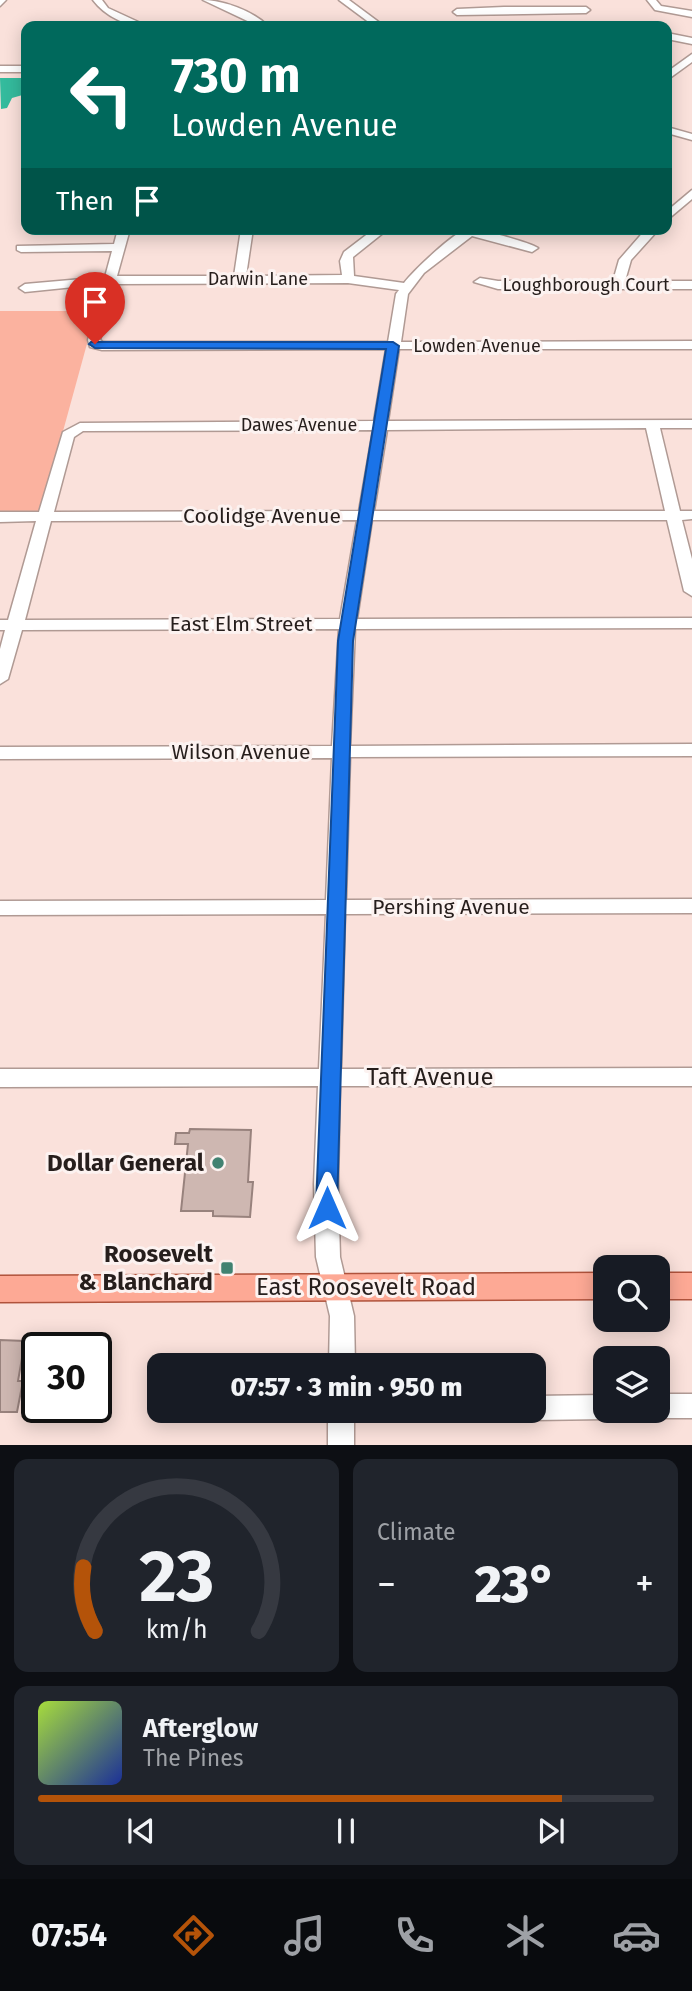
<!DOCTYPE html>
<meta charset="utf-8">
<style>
:root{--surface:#171b24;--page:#20242c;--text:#f1f3f6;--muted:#9ea1a6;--line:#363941;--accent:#b45309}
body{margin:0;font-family:"Fira Sans",sans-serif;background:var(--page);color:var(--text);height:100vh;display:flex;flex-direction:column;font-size:26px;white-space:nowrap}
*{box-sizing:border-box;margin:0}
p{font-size:23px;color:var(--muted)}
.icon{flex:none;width:38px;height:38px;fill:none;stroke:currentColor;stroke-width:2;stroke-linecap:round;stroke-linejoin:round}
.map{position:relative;height:1445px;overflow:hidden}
.sheet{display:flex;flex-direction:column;gap:14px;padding:14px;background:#0d0f14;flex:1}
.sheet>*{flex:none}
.top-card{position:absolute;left:21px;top:21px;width:651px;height:214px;border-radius:14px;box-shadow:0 4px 18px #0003;background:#00695c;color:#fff;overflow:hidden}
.fabs{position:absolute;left:593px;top:1255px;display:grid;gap:14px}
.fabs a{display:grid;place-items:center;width:77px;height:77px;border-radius:14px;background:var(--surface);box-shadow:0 4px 18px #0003;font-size:35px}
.speed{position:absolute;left:21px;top:1332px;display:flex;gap:14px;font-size:35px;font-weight:700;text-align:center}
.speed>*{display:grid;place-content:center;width:91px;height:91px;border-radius:50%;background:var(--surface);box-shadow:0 4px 18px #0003;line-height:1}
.speed .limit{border:4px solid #111;border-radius:10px;background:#fff;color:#111}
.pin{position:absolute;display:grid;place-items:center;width:60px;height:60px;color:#fff;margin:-72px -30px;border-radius:50% 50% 50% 0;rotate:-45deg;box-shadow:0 0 7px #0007}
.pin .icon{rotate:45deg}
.me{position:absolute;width:77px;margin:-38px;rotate:0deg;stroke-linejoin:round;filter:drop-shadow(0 0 5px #0008)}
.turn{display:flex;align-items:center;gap:24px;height:147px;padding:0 35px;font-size:32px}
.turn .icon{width:91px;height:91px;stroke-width:2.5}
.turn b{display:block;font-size:49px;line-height:60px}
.then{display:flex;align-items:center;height:66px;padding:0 35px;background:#0003;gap:14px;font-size:26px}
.big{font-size:52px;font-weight:800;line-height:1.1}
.sheet .card{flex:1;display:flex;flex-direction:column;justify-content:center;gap:10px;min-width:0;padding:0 24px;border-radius:14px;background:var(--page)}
.sheet .dial{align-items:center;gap:0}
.dial svg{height:182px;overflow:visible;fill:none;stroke:var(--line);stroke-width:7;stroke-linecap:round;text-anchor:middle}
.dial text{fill:var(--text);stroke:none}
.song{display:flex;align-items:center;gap:21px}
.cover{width:84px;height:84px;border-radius:10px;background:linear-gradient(135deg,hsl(80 70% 55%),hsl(230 70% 35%))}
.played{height:7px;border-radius:4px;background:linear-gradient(90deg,var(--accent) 85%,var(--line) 85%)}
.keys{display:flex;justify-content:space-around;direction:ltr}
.heat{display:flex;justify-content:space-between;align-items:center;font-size:38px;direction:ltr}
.sheet .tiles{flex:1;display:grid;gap:14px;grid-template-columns:1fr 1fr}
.card:last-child{grid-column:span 2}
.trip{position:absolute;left:147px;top:1353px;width:399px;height:70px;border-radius:14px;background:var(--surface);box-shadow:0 4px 18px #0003;font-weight:800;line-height:70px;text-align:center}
.menu{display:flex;height:112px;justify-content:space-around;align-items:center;background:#090b0e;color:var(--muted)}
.menu .icon{width:49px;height:49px}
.menu .active{color:var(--accent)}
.menu b{font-size:32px;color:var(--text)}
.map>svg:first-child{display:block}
</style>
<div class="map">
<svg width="692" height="1445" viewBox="0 0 692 1445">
<rect width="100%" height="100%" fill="#fae1db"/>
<path fill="#fbb29f" d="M 0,311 L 96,311 L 40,515 L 0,514 Z"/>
<path fill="#34bb9d" d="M 0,78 L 26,78 L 26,94 L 12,98 L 7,108 L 1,109 Z"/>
<g fill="#ceb7b1" stroke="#98827d" stroke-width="2">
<path d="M 190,1129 L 251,1130 L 248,1182 L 253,1182 L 250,1217 L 213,1216 L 213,1211 L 181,1211 L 188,1144 L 175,1144 L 176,1133 L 189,1133 Z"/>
<path d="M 0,1340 L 25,1341 L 18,1381 L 23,1381 L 17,1412 L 0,1412 Z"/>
</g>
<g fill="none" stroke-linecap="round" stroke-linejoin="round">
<g stroke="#b09a94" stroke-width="3">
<g id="minor">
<path d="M 0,0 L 6,0 L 0,6 Z"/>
<path d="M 93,0 L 102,0 L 108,8 L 147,26 C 127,27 105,16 93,0 Z"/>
<path d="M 203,0 C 223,0 253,11 268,26 L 258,26 Z"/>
<path d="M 339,0 L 349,0 L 384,26 L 374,26 Z"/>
<path d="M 647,0 L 656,0 L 661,6 L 692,11 L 692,17 L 655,10 Z"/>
<path d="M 504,7 L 586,7 L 590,10 L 586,13 L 457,15 L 453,12 L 457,9 Z"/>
<path d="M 667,33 L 692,38 L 692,44 L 667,39 Z"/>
<path d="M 692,54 L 692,62 L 667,80 L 667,72 Z"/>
<rect x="0" y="66" width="26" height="6"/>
<path d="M 667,127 L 692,134 L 692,140 L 667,133 Z"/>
<path d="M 692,190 L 692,199 L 667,220 L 667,211 Z"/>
<path d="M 118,229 L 130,229 L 117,276 L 234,276 L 241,229 L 253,229 L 246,276 L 342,275 L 340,261 L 344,252 L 374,229 L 388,229 L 353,257 L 354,276 L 404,283 C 414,270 451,235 466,229 C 474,227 529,242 538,248 L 532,252 L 472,236 L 424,273 L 408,294 L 401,342 L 692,341 L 692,349 L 399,349 L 388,421 L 692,420 L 692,428 L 660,428 L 680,511 L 692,511 L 692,519 L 682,520 L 692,559 L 692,596 L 684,591 L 667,520 L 372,520 L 357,619 L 692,618 L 692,628 L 355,629 L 350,746 L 692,744 L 692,756 L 350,757 L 346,900 L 692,899 L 692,913 L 345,914 L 341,1069 L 692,1068 L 692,1086 L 340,1086 L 338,1184 L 340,1257 L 354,1316 L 355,1365 L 329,1365 L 330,1316 L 316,1257 L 314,1184 L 318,1086 L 0,1087 L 0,1069 L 319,1069 L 326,914 L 0,915 L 0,901 L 326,900 L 332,758 L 0,759 L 0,747 L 332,746 L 339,629 L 22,630 L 8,679 L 0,684 L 0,649 L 5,630 L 0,630 L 0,620 L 8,620 L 36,521 L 0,522 L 0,512 L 39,512 L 63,432 L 80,423 L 374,421 L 386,349 L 102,350 L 90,347 L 88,340 L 103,284 L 25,292 L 19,288 L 25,284 L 105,277 L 112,251 L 21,252 L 17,250 L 17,246 L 114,244 ZM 348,283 L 399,290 L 396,294 L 388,342 L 103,342 L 100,340 L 115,284 ZM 646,428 L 665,511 L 374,511 L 387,430 ZM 373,430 L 359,511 L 54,512 L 74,437 L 83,431 ZM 357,520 L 340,619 L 25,620 L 51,521 Z"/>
<path d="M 646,229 L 659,229 L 631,260 L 625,281 L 692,281 L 692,289 L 498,289 L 474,282 L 480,278 L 498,281 L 613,281 L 619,260 Z"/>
<path d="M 658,1394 L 692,1394 L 692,1418 L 658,1418 L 649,1415 L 647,1410 L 658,1410 Z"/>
<path d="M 606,1395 L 606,1410 L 617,1410 L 615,1416 L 606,1419 L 534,1420 L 525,1417 L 522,1410 L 534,1410 L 534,1396 Z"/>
<rect x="328" y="1410" width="26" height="35"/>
</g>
</g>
<g stroke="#b0533c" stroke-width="3">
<g id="major">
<path d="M 606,1273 L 606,1299 L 0,1302 L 0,1276 Z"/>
<rect x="658" y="1273" width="34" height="26"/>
</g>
</g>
<use href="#minor" fill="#fff" fill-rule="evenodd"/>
<use href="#major" fill="#fda995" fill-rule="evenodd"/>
</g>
<path fill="#1a73e8" stroke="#114b97" stroke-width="2" d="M 91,342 L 393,342 L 399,346 L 353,641 L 337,1208 L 334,1215 L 327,1217 L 319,1215 L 316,1208 L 338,641 L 386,349 L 95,348 L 89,344 Z"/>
<g fill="#418271" stroke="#fcf2f0" stroke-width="2.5">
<circle cx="218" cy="1163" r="7"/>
<rect x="220" y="1261" width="14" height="14" rx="3.5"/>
</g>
<g text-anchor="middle" stroke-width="6" stroke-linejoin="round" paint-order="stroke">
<g font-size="18" fill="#261e1c" stroke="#fcf2f0">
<text x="258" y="285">Darwin Lane</text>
<text x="586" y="291">Loughborough Court</text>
<text x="477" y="352">Lowden Avenue</text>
<text x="299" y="431">Dawes Avenue</text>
</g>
<g font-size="21" fill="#261e1c" stroke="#fcf2f0">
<text x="262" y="523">Coolidge Avenue</text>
<text x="241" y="631">East Elm Street</text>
<text x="241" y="759">Wilson Avenue</text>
<text x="451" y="914">Pershing Avenue</text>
</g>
<g font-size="24" fill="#261e1c" stroke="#fcf2f0">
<text x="430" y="1085">Taft Avenue</text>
<text x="366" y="1295">East Roosevelt Road</text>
</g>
<g font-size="24" font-weight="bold" fill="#261e1c" stroke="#fcf2f0" text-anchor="end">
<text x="204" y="1171">Dollar General</text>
<text x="213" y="1262">Roosevelt<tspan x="213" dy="28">&amp; Blanchard</tspan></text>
</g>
</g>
</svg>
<div class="fabs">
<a><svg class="icon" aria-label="search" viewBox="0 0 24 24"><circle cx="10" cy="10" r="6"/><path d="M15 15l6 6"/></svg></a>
<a><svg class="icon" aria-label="layers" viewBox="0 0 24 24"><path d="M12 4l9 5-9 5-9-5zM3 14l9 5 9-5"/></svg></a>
</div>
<div class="speed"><div class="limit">30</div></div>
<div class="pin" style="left:95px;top:344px;background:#d93025"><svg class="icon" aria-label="arrive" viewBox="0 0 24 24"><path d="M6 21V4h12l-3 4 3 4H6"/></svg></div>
<svg class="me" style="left:327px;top:1208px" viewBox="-20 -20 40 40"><path d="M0-17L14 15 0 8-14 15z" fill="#1a73e8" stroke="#fff" stroke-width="4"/></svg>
<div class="trip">07:57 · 3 min · 950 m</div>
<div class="top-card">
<div class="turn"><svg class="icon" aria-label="left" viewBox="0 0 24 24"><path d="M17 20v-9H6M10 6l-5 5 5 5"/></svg><div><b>730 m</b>Lowden Avenue</div></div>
<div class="then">Then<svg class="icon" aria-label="arrive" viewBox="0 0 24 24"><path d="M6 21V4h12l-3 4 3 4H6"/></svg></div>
</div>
</div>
<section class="sheet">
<div class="tiles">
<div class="card dial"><svg viewBox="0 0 100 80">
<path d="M14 69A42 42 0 1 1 86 69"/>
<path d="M14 69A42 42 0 0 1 9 41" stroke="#b45309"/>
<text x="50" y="56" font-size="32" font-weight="700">23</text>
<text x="50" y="72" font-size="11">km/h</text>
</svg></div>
<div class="card"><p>Climate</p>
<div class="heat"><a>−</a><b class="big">23°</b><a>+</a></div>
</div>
<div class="card">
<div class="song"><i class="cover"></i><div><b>Afterglow</b><p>The Pines</p></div></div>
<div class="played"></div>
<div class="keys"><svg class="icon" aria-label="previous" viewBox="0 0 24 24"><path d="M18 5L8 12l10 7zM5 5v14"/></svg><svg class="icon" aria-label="pause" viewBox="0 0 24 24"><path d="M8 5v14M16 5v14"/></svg><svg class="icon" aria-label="next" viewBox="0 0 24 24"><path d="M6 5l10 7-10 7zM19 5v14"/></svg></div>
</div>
</div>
</section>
<nav class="menu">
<b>07:54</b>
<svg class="icon active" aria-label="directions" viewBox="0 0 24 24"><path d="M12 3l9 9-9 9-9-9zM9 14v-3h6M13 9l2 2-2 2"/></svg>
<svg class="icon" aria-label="music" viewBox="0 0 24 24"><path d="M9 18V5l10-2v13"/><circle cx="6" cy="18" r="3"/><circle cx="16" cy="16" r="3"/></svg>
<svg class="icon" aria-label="phone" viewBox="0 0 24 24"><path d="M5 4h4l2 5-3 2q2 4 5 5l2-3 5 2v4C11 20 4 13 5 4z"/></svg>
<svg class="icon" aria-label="climate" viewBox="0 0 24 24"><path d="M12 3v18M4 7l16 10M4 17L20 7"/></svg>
<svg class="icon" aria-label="car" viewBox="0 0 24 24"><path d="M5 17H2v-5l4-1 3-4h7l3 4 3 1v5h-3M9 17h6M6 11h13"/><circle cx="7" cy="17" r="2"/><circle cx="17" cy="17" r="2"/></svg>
</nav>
